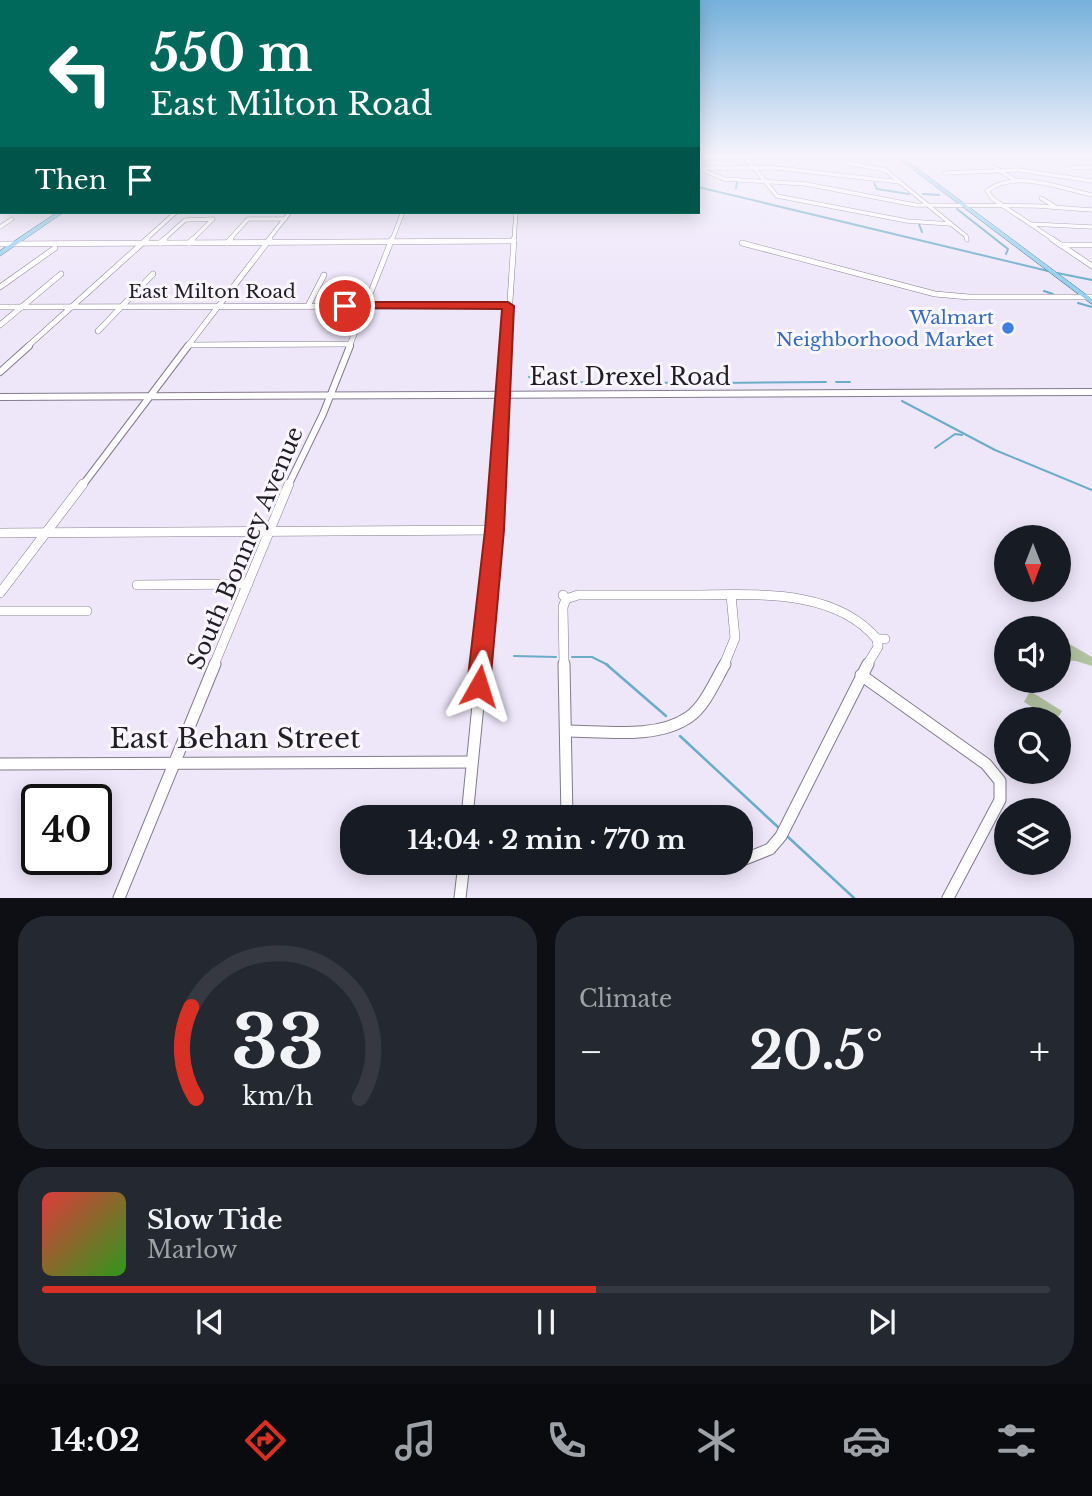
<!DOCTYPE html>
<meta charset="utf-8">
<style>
:root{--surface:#171b24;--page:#242831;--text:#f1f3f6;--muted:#9ea1a6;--line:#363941;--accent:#d93025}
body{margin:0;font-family:"Libre Baskerville",serif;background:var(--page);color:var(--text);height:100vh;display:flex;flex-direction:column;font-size:26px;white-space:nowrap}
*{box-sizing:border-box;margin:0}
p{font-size:23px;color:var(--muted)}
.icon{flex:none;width:38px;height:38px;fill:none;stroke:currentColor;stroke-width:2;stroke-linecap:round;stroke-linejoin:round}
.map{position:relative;height:898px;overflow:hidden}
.side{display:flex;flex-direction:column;gap:18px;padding:18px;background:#0d0f14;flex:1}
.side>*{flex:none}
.hud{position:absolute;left:0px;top:0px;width:700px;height:214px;box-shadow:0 4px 18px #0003;background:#00695c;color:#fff;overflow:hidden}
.needle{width:46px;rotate:180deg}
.fabs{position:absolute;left:994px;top:525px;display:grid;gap:14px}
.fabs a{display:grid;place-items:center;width:77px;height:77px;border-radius:50%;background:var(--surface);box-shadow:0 4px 18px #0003;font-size:35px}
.speed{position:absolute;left:21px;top:784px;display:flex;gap:14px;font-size:35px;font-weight:700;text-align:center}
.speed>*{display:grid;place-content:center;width:91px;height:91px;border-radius:50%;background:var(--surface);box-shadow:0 4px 18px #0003;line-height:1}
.speed .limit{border:4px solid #111;border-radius:10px;background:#fff;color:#111}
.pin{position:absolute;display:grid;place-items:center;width:60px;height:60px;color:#fff;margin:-30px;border:4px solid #fff;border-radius:50%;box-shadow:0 2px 7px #0007}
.me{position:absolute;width:77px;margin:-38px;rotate:6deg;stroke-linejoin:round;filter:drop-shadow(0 0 5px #0008)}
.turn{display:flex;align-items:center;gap:24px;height:147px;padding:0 35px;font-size:32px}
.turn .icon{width:91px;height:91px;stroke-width:2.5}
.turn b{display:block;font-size:49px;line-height:60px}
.then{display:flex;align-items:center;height:66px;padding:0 35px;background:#0003;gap:14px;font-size:26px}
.big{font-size:52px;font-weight:800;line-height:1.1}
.side .card{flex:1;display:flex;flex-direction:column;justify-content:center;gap:10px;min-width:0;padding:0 24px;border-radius:28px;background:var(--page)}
.side .dial{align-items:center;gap:0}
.dial svg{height:182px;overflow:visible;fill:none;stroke:var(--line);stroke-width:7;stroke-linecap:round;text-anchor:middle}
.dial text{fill:var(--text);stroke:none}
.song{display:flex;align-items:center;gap:21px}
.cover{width:84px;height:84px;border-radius:10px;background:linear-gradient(135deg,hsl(0 70% 55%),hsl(110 70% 35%))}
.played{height:7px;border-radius:4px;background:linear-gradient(90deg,var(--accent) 55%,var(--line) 55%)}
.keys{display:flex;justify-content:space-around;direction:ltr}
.heat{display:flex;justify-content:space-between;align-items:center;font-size:38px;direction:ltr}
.side .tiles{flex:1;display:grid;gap:18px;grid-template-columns:1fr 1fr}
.card:last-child{grid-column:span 2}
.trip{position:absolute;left:340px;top:805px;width:413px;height:70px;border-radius:28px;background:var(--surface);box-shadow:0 4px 18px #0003;font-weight:800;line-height:70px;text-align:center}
.menu{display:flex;height:112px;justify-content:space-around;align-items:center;background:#090b0e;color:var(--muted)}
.menu .icon{width:49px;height:49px}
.menu .current{color:var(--accent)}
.menu b{font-size:32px;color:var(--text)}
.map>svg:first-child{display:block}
</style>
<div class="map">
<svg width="1092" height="898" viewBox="0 0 1092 898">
<rect width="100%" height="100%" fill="#eee7fa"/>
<g fill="#b2c3a1">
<path d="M 1059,638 L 1092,657 L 1092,666 L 1076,661 L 1059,660 Z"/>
<path d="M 1030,691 L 1062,711 L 1057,719 L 1051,719 L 1024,702 Z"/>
</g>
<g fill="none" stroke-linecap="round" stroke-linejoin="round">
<g stroke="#6bacc8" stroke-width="2">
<path d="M 874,183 L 877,189 L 909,194"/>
<path d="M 698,187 L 1048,271"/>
<path d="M 736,188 L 737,182"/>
<path d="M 923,194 L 939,195"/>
<path d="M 957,209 L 1008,249 L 1006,254"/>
<path d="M 919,224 L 922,232"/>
<path d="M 1057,273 L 1092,280"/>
<path d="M 1044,291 L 1053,294"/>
<path d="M 1078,303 L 1092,307"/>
<path d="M 529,377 L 558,382 L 697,383"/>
<path d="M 836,382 L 850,382"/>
<path d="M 717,383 L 826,382"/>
<path d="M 902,401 L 995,450 L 1092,490"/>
<path d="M 935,448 L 955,434 L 962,435"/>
<path d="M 514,656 L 556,657"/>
<path d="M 572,657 L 592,657 L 608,665"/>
</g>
<g stroke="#6bacc8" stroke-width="2.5">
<path d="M 606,664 L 666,716"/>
<path d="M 680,736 L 779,828"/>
<path d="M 788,837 L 854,898"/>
</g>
<g stroke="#827b8c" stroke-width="4.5">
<g id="minor-far4">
<path d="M 698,158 L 1092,157"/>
<path d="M 746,158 L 777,196 L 907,221 L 951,224 L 885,170 L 848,163"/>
<path d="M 994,167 L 1016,181"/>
<path d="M 704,168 L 705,171 L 724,179 L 806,184 L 915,205 L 1037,206 L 1092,210"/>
<path d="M 704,168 L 777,168 L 900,182"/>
<path d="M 1073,168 L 1092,167"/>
<path d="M 945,173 L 1019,170 L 1092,181"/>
<path d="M 1041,198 L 1054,206"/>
<path d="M 951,224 L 966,236 L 967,240"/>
<path d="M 1030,224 L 1092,227"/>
<path d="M 0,227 L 12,219"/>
<path d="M 145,240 L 176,212"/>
<path d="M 163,240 L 185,220 L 213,219 L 192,240"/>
<path d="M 229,240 L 248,219 L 285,219"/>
<path d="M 268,240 L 290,212"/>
<path d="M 392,240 L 403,212"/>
<path d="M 514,240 L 516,212"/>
<path d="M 1054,240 L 993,199 L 987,191 C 1015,169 1060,188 1092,195"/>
</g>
</g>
<g stroke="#827b8c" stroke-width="6">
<g id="minor-far3">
<path d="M 1052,239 L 1092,266"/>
<path d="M 160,243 L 165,239"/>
<path d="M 189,243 L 193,239"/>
<path d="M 227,243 L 231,239"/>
<path d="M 742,243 L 935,294 L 969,297 L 1092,297"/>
<path d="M 0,244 L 514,241"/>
<path d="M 1061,245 L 1092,245"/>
<path d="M 0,287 L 55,248"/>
<path d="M 308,306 L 324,275"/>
<path d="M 0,307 L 508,306"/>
<path d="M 0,325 L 61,274"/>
<path d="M 98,331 L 153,274"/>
<path d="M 189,345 L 349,344"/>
<path d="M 27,347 L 147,239"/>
<path d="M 187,347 L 270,239"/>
<path d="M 349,347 L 392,239"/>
<path d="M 507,347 L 514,239"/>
</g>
</g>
<g stroke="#827b8c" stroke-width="8">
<g id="minor-far2">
<path d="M 0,372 L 29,346"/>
<path d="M 0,397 L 1092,392"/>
<path d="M 82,486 L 188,346"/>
<path d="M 288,486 L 323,414 L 350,346"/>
<path d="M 498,486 L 507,346"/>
</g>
</g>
<g stroke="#827b8c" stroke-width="10">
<g id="minor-far1">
<path d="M 0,533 L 495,530"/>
<path d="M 137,585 L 248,584"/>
<path d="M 0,593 L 83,484"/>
<path d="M 563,595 L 566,599 L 578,595 C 616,595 653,595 691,595 C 752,595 833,587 877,639"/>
<path d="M 0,611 L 87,611"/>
<path d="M 214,665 L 289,484"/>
<path d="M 482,665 L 498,484"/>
<path d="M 564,665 L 563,607 L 566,599"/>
<path d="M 724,665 L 735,638 L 731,595"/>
<path d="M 867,665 L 878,647 L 877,639 L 885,639"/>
</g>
</g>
<g stroke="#827b8c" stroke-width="13">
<g id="minor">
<path d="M 564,664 L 567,817"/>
<path d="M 861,675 L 986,764 L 1000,781 L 1000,800 L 948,898"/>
<path d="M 566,731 C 603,731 656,740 689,717 C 705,706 715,681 725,664"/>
<path d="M 0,764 L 471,762"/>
<path d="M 467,817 L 482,664"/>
<path d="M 740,861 L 770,849 L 781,836 L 868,664"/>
<path d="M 463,868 L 737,863"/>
<path d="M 119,898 L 215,664"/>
<path d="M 460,898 L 464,863"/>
</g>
</g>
<g stroke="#427c9e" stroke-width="1">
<g id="major">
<path d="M 897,157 L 902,157 L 1092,299 L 1092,304 Z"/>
<path d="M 58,212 L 64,212 L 0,256 L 0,251 Z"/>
</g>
</g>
<use href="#minor-far4" stroke="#fff" stroke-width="3.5"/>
<use href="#minor-far3" stroke="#fff" stroke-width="5"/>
<use href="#minor-far2" stroke="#fff" stroke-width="6"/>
<use href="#minor-far1" stroke="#fff" stroke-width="9"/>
<use href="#minor" stroke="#fff" stroke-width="11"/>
<use href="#major" fill="#98cfec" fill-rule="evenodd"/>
</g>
<linearGradient id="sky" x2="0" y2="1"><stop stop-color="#76b1db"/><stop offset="0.55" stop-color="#f7f4fd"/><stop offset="1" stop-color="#f7f4fd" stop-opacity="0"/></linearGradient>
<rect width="1092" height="283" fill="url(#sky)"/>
<path fill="#d93025" stroke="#8d1f18" stroke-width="2" d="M 345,302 L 508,302 L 514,306 L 504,530 L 490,686 L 487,693 L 479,696 L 471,693 L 467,686 L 485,530 L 502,309 L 341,308 L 339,306 Z"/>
<circle fill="#3f7fe0" stroke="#f9f6fe" stroke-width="2.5" cx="1008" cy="328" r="7"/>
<g text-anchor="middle" stroke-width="6" stroke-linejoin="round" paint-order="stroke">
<g font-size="19" fill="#201d24" stroke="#f9f6fe">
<text x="212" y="298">East Milton Road</text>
</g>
<g font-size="19" fill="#366cbe" stroke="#f9f6fe" text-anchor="end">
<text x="994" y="324">Walmart<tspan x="994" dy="22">Neighborhood Market</tspan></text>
</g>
<g font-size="23" fill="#201d24" stroke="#f9f6fe">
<text x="630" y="385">East Drexel Road</text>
<text transform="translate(245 548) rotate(-67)" y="8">South Bonney Avenue</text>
</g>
<g font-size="28" fill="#201d24" stroke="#f9f6fe">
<text x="235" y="748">East Behan Street</text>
</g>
</g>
</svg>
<div class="fabs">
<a><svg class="needle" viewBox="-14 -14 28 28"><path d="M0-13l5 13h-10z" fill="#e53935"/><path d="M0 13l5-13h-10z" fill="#9ea1a6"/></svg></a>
<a><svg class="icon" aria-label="sound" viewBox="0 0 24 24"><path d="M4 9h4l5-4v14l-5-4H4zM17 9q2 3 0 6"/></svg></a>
<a><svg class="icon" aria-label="search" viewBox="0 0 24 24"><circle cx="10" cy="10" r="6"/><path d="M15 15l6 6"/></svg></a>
<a><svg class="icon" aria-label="layers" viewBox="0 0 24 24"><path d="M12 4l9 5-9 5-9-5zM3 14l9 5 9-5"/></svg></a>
</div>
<div class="speed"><div class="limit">40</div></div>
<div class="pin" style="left:345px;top:306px;background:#d93025"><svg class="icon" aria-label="arrive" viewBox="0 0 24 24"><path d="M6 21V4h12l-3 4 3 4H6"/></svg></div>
<svg class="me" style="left:479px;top:686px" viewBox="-20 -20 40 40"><path d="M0-17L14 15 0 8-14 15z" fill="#d93025" stroke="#fff" stroke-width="4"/></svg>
<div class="trip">14:04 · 2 min · 770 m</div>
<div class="hud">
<div class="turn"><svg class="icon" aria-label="left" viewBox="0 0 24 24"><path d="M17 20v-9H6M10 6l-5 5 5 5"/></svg><div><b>550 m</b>East Milton Road</div></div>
<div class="then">Then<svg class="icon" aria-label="arrive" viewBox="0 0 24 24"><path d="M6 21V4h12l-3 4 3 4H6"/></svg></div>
</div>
</div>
<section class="side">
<div class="tiles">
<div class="card dial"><svg viewBox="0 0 100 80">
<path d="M14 69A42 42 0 1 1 86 69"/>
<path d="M14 69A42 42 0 0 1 12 29" stroke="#d93025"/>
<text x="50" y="56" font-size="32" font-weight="700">33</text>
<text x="50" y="72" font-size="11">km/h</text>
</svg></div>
<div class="card"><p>Climate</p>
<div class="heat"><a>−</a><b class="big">20.5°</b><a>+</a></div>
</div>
<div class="card">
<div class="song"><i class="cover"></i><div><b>Slow Tide</b><p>Marlow</p></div></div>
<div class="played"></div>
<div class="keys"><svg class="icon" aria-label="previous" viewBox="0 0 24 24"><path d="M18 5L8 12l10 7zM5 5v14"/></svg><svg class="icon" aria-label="pause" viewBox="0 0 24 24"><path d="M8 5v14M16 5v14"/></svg><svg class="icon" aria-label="next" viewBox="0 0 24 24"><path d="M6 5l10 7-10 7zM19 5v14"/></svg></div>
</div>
</div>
</section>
<nav class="menu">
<b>14:02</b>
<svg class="icon current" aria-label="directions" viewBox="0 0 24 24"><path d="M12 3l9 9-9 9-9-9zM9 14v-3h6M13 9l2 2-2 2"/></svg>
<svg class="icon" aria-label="music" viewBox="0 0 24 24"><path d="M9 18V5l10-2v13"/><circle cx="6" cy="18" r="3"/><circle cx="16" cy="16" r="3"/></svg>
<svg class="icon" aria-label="phone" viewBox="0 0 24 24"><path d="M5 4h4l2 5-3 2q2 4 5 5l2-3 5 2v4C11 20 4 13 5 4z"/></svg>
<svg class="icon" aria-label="climate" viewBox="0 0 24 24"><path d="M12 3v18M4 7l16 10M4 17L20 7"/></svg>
<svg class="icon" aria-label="car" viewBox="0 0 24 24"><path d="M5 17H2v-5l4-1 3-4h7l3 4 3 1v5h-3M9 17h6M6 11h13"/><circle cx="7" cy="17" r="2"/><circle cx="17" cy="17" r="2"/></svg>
<svg class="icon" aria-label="filters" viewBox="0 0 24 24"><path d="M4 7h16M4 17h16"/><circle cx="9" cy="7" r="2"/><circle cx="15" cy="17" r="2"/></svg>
</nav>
